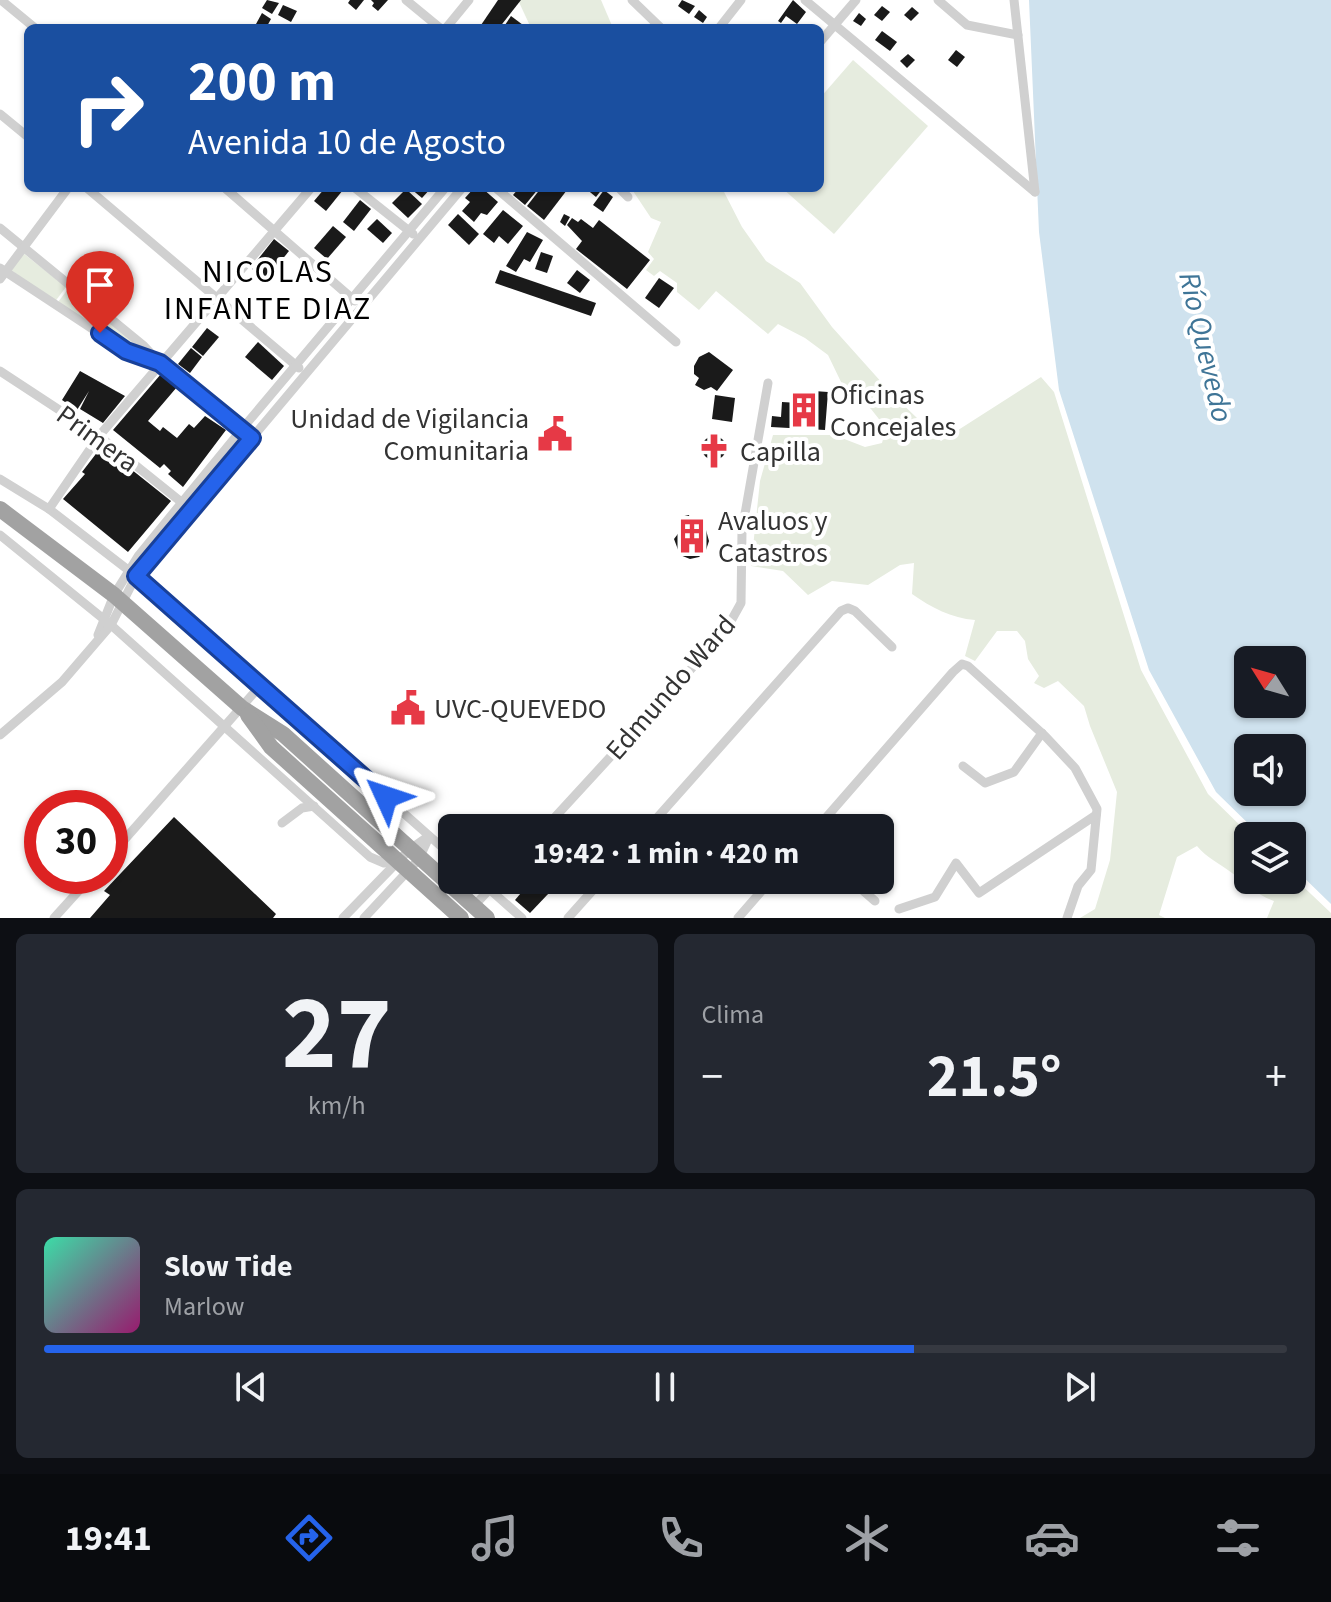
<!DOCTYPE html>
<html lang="es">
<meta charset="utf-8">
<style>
:root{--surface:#171b24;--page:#242831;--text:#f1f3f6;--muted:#9ea1a6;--line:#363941;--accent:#2563eb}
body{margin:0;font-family:"Source Sans 3",sans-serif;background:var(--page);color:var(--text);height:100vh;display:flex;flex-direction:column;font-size:30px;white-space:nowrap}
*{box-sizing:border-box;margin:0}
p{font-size:26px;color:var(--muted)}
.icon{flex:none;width:44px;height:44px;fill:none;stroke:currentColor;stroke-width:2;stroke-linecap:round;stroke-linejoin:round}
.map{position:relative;height:918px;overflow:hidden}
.side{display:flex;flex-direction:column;gap:16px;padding:16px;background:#0d0f14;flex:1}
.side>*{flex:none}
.banner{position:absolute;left:24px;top:24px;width:800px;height:168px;border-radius:12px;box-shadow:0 2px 6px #0004;background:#1a4fa0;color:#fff;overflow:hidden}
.needle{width:52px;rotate:307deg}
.fabs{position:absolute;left:1234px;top:646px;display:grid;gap:16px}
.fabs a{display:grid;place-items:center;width:72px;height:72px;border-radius:12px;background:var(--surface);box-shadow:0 2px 6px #0004;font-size:40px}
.speed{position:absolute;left:24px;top:790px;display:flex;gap:16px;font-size:40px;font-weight:700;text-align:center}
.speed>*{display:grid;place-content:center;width:104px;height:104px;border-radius:50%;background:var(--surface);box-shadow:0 2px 6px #0004;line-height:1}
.speed .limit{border:12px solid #d22;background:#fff;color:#111}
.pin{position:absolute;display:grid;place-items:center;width:68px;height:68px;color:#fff;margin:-82px -34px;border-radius:50% 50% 50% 0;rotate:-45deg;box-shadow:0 0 8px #0007}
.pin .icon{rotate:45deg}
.me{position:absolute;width:88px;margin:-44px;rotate:312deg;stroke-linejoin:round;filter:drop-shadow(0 0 6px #0008)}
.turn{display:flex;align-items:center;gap:28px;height:168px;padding:0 32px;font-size:36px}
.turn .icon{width:104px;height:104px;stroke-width:2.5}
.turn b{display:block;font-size:56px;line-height:68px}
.big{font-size:60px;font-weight:700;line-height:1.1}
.side .tile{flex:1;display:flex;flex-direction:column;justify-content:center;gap:12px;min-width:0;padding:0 28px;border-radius:12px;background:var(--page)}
.side .dial{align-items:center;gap:0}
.dial b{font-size:104px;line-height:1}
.song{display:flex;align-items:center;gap:24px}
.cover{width:96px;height:96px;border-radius:12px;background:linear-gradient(135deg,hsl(160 70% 55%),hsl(320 70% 35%))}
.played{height:8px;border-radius:4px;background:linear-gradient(90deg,var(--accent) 70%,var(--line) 70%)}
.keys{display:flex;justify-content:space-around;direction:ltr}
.heat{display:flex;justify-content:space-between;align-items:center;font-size:44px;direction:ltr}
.side .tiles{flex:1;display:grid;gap:16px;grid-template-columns:1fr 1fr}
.tile:last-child{grid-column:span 2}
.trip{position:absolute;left:438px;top:814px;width:456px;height:80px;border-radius:12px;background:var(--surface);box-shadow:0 2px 6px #0004;font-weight:700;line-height:80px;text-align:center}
.dock{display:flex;height:128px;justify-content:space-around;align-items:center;background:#090b0e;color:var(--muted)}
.dock .icon{width:56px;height:56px}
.dock .selected{color:var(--accent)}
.dock b{font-size:36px;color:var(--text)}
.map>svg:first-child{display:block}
</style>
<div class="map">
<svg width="1331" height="918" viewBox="0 0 1331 918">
<rect width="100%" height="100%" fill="#fff"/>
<g fill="#e6ecdf">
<path d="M 518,0 L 601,0 L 613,28 L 531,28 Z"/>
<path d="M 853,60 L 928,126 L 834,234 L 782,188 L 820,188 L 820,98 Z"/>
<path d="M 631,188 L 722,188 L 742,227 L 766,261 L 800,283 L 832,327 L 892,394 L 941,441 L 1041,377 L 1054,392 L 1141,670 L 1208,794 L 1251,836 L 1248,836 L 1248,880 L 1292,880 L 1292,876 L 1331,913 L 1331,918 L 1267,918 L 1274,901 C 1256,895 1247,883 1232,873 C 1219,863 1207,858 1197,846 L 1177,857 L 1159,915 L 1165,918 L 1080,918 L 1095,909 L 1110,860 L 1117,792 L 1090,726 L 1084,706 L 1058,681 L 1044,688 L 1034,683 L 1039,676 L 1028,659 L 1025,641 L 1017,631 L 997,631 L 975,661 L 965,656 L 975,620 C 951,618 932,608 912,594 L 914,563 L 900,565 L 868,585 L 832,581 L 808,595 L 783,571 L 751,566 L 760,481 L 773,435 L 834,435 L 865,447 L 882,443 L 886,428 L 871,409 L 842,384 L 828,355 L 805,338 L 778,324 L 768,334 L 716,291 L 699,310 L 677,292 L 677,283 L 660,271 L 654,276 L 646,270 L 654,259 L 648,252 L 661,222 L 651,218 Z"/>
<path d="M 23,253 L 66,287 L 54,303 L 10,269 Z"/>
<path d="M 68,289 L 139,345 L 149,356 L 123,349 L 58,302 Z"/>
</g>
<path fill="#cfe2ee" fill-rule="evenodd" d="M 1029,0 L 1331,0 L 1331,904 L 1292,866 L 1292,836 L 1261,836 L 1216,792 L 1149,670 L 1059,390 L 1039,232 ZM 1248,660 L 1292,660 L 1292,704 L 1248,704 ZM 1248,748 L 1292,748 L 1292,792 L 1248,792 Z"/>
<g fill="#1a1a1a">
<path d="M 267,0 L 279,3 L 272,14 L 262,8 Z"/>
<path d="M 350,0 L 364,0 L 356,10 L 348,3 Z"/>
<path d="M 371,0 L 388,0 L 378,11 L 372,6 L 374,3 Z"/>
<path d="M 498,0 L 521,0 L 499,28 L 479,28 Z"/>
<path d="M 682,0 L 695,6 L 689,14 L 678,6 Z"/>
<path d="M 793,0 L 806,12 L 797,24 L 786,16 L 781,23 L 778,21 Z"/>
<path d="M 283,5 L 297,11 L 291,22 L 278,15 Z"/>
<path d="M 882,6 L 890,12 L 882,21 L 874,15 Z"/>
<path d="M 912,7 L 919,13 L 911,21 L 904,15 Z"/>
<path d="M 699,10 L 707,17 L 703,23 L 694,17 Z"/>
<path d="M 262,13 L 271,19 L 266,28 L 256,24 Z"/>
<path d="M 859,13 L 866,19 L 861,26 L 853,21 Z"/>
<path d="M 511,16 L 527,28 L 510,28 L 505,25 Z"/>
<path d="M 882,31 L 897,42 L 890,51 L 875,40 Z"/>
<path d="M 956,50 L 965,57 L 957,67 L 948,60 Z"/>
<path d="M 908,54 L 915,60 L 907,68 L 900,61 Z"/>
<path d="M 325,188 L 343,190 L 326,211 L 314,201 Z"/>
<path d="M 410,188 L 431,188 L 422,198 Z"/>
<path d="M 474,188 L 482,188 L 498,202 L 487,215 L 481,213 L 474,222 L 462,211 L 470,202 L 465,198 Z"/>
<path d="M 519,188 L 539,188 L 525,205 L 513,195 Z"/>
<path d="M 541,188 L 564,188 L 567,190 L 544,220 L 527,206 Z"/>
<path d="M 585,188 L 603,188 L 596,197 Z"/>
<path d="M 406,189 L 422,204 L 408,218 L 392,203 Z"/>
<path d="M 604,190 L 613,197 L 603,212 L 593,205 Z"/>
<path d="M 360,200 L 371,209 L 354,231 L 343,222 Z"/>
<path d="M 503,210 L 523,226 L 508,244 L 499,236 L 494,243 L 483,234 Z"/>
<path d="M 458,214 L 479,234 L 469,245 L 448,225 Z"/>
<path d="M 564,214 L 570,217 L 565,226 L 560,222 Z"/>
<path d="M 572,218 L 578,222 L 581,219 L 593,228 L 599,220 L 650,260 L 627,289 L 576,249 L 582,241 L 567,225 Z"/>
<path d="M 377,219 L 392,233 L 383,243 L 367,229 Z"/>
<path d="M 333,226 L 346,237 L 327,259 L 314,248 Z"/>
<path d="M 527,232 L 543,240 L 530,262 L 524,259 L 516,272 L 506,266 Z"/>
<path d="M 274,239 L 289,251 L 265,281 L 251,268 Z"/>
<path d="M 541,252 L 553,256 L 547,273 L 535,269 Z"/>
<path d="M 500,270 L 596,303 L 591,316 L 495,283 Z"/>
<path d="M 577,270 L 590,280 L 580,293 L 567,283 Z"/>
<path d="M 659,278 L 674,288 L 659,308 L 645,298 Z"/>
<path d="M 207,328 L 219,337 L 203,356 L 192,347 Z"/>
<path d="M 258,342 L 284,366 L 272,380 L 245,357 Z"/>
<path d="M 191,348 L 202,357 L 190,373 L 178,364 Z"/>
<path d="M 709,352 L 733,370 L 717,391 L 711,387 L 704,390 L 695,385 L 699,378 L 694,374 L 694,366 L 699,357 Z"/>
<path d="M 80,371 L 125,396 L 103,423 L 80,409 L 89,391 L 77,410 L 62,400 Z"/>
<path d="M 161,374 L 177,387 L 148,421 L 160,431 L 163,427 L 177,438 L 189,424 L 194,428 L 205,416 L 226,430 L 183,487 L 168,474 L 171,471 L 164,464 L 160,468 L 113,430 Z"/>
<path d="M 800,390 L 828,392 L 825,430 L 771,427 L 772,416 L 781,417 L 782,402 L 799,403 Z"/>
<path d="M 715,395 L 735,398 L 732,422 L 712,419 Z"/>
<circle cx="714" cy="448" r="12"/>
<path d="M 102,446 L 171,501 L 128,552 L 63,499 L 85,474 L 82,472 Z"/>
<path d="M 689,515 L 691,524 L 700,525 L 706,530 L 709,541 L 706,550 L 699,557 L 690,559 L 680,555 L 674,539 L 683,527 L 680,517 Z"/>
<path d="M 174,817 L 276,914 L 273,918 L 90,918 L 110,895 L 104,891 Z"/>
<path d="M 532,880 L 549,893 L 530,913 L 515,900 Z"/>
</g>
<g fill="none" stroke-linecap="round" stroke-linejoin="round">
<g stroke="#d0d0d0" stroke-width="9">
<path d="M 1,0 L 35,28"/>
<path d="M 406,0 L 440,28"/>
<path d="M 632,0 L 661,28"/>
<path d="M 805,0 L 1035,192"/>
<path d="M 938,0 L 967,25 L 1018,35"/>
<path d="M 1014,0 L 1035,192"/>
<path d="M 446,28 L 469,0"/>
<path d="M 719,28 L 741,0"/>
<path d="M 820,42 L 856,0"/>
<path d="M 0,114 L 28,137"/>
<path d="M 87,188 L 299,368"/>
<path d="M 225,188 L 355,301"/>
<path d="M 355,188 L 413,234"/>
<path d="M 496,188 L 676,342"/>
<path d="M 619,188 L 628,197"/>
<path d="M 0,228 L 144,346 L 160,363 L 243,430"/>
<path d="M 0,268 L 126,351 L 157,362"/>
<path d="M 0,279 L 68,188"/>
<path d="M 0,371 L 99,436 L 185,505"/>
<path d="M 0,479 L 49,509 L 136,576 L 452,856"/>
<path d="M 49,509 L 99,436 L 311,188"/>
<path d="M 0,535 L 111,625 L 370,857 L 384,863 L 398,861"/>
<path d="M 98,635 L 114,595 L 139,555 L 242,429 L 445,188"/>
<path d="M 0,735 L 62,682 L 111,625 L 136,576 L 462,188"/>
<path d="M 963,766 L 985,783 L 1014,772 L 1042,733"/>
<path d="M 282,823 L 302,808 L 314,806"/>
<path d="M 545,828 L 703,656 L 731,621 L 741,603 L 742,531 L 768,383"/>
<path d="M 648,828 L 841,611 L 848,608 L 855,611 L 892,647"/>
<path d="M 817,828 L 953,672 L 962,664 L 968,666 L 1045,736 L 1075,768 L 1097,809 L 1091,870 L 1078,886 L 1067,918"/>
<path d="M 110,856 L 260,686"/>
<path d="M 479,880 L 522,918"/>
<path d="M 851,880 L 875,901"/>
<path d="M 474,906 L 498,880"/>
<path d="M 899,909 L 935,897 L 956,863 L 979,893 L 1096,815"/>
<path d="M 54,918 L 92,876"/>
<path d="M 343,918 L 409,850 L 429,836"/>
<path d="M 364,918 L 419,859 L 429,837"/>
<path d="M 568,918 L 602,880"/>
<path d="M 738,918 L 771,880"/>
</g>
<g stroke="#a2a2a2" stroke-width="16">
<path d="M 0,509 L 114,595 L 242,708 L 283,734 L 487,918"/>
<path d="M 248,715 L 271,747 L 461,918"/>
</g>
</g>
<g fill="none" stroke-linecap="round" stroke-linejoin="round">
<g stroke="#184099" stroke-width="20">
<path id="route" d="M 100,333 L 126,351 L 160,363 L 252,438 L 136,576 L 386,797"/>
</g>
<use href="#route" stroke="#2563eb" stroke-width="14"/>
</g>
<defs>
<g id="building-bare" transform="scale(2.76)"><path d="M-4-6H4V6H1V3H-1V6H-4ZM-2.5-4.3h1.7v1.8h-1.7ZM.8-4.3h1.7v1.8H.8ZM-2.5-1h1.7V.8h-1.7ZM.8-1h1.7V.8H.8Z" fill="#e63946" stroke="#fff" stroke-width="2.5" paint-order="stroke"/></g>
<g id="civic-bare" transform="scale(2.76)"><path d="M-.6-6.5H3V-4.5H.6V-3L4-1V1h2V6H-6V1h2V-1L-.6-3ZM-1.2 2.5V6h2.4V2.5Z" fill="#e63946" stroke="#fff" stroke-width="2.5" paint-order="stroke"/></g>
<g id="church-bare" transform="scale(2.76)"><path d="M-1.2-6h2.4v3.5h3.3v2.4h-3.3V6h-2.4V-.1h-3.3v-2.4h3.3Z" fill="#e63946" stroke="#fff" stroke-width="2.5" paint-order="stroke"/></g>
</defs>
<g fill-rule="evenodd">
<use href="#building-bare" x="804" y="410"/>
<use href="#civic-bare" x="555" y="434"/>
<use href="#church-bare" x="714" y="451"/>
<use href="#building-bare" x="692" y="536"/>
<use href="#civic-bare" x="408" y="708"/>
</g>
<g text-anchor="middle" stroke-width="8" stroke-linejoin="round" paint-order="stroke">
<g font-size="28" fill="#333" stroke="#fff" text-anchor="start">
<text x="830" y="404">Oficinas<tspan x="830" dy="32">Concejales</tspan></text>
<text x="529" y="428" text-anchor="end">Unidad de Vigilancia<tspan x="529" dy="32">Comunitaria</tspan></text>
<text x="740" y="461">Capilla</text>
<text x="718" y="530">Avaluos y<tspan x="718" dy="32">Catastros</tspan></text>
<text x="434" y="718">UVC-QUEVEDO</text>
</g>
<g font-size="28" fill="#333" stroke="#fff">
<text transform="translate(98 438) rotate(36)" y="10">Primera</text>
<text transform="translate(670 687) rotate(-49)" y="10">Edmundo Ward</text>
</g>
<g font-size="30" font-style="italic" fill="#3f7597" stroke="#fff">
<text transform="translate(1206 347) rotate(77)" y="10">Río Quevedo</text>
</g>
<g font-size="32" letter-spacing="2" fill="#000" stroke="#fff">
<text x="268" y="282">NICOLAS<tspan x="268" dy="37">INFANTE DIAZ</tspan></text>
</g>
</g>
</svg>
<div class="fabs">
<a><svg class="needle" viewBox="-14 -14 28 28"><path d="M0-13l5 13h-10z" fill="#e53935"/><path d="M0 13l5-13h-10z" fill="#9ea1a6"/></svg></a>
<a><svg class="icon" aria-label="sound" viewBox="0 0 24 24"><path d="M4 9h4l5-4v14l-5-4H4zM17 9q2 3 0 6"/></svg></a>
<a><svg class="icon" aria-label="layers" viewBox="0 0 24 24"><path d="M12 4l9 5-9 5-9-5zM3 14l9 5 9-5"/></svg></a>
</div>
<div class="speed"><div class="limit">30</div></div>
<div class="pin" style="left:100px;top:333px;background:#d93025"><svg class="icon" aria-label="arrive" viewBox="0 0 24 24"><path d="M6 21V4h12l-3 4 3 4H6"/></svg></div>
<svg class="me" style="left:386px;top:797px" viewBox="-20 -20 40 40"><path d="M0-17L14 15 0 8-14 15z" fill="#2563eb" stroke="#fff" stroke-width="4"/></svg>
<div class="trip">19:42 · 1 min · 420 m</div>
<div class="banner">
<div class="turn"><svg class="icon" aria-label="right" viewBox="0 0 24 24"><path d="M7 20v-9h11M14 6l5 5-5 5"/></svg><div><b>200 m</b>Avenida 10 de Agosto</div></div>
</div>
</div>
<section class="side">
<div class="tiles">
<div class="tile dial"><b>27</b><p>km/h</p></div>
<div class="tile"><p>Clima</p>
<div class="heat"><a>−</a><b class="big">21.5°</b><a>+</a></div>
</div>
<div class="tile">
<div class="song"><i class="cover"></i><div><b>Slow Tide</b><p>Marlow</p></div></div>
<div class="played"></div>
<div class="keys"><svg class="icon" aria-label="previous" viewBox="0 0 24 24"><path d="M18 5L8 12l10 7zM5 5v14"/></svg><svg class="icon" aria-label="pause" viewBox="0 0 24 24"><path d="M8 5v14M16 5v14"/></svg><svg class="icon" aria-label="next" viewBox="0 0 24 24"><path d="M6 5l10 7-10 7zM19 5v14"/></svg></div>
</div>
</div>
</section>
<nav class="dock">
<b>19:41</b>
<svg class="icon selected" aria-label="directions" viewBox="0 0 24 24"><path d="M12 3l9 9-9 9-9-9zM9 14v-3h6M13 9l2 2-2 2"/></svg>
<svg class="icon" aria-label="music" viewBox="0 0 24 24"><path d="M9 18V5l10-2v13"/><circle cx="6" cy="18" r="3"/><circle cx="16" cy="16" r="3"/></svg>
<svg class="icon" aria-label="phone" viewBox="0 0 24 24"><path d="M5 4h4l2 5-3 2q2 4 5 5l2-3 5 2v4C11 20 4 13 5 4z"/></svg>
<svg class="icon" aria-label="climate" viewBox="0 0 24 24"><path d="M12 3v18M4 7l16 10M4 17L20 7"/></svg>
<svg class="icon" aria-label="car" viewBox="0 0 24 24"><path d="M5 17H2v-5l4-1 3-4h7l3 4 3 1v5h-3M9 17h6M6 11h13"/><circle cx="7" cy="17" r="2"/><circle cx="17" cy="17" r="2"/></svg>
<svg class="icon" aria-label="filters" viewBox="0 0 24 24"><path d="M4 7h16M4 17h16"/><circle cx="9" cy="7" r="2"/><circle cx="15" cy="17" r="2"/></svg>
</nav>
